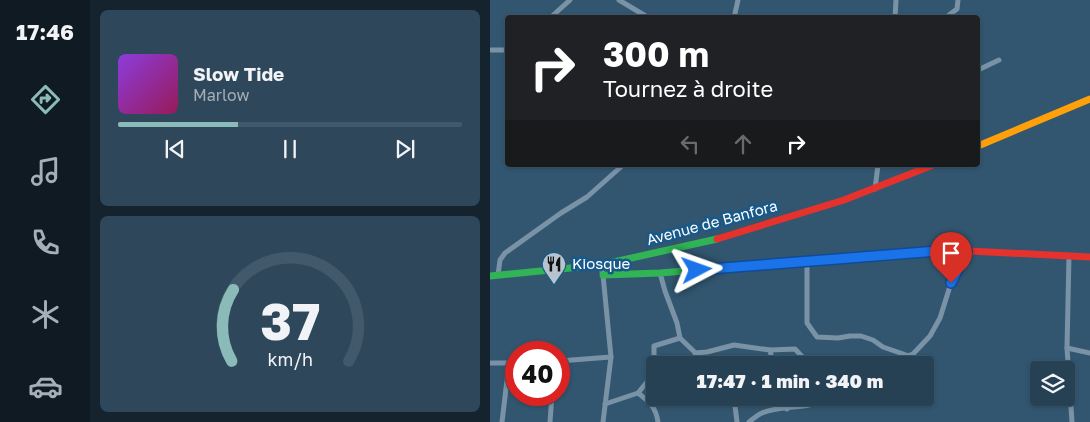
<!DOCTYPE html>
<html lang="fr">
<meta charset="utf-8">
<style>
:root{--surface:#264054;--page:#2e475a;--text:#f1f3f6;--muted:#a4afb8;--line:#42596b;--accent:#8bbbb9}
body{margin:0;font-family:"Golos Text",sans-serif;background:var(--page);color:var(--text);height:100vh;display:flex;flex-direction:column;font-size:19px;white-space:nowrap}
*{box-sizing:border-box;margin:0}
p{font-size:16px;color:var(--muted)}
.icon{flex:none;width:28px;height:28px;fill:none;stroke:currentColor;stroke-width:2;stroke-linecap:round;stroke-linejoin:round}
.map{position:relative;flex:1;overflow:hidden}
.side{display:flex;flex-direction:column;gap:10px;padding:10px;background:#15232e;width:400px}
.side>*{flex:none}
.top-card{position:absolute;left:15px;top:15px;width:475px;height:152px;border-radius:5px;box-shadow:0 1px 4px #0004,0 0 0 1px var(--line);background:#202124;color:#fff;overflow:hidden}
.fabs{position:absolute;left:540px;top:361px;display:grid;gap:10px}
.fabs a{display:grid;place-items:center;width:45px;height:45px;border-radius:5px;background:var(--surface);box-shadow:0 1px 4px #0004,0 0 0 1px var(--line);font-size:25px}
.speed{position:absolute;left:15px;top:341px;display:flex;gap:10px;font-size:25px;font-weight:700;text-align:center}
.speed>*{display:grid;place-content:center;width:65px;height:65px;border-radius:50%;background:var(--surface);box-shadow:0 1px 4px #0004,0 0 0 1px var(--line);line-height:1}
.speed .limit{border:8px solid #d22;background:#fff;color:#111}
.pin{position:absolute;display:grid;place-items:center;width:42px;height:42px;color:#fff;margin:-51px -21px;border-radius:50% 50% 50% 0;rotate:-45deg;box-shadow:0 0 5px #0007}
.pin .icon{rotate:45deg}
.me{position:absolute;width:55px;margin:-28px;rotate:86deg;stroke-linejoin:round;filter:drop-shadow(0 0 4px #0008)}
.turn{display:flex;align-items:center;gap:18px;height:105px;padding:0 15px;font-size:22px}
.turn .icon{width:65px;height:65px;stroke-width:2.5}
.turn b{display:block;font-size:35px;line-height:42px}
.lanes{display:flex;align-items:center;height:48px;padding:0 15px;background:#0003;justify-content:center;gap:25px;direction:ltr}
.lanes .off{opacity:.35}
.side .tile{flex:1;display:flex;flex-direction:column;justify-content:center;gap:8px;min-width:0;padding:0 18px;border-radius:8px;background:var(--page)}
.side .dial{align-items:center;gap:0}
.dial svg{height:130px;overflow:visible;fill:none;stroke:var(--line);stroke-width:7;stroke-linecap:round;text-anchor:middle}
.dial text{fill:var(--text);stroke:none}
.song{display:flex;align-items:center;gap:15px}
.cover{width:60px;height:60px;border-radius:8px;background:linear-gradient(135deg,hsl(270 70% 55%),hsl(330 70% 35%))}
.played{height:5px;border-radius:2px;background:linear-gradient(90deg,var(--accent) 35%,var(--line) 35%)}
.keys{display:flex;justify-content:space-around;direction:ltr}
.trip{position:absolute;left:156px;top:356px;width:288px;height:50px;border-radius:5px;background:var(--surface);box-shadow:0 1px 4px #0004,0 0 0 1px var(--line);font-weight:800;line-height:50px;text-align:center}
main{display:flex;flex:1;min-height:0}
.tab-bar{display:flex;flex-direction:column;width:90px;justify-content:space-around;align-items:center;background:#0f1a22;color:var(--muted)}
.tab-bar .icon{width:35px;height:35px}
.tab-bar .selected{color:var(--accent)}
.tab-bar b{font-size:22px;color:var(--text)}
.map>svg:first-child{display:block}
</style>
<main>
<nav class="tab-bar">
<b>17:46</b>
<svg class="icon selected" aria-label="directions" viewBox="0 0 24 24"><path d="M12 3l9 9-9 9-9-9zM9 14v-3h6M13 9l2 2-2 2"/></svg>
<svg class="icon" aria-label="music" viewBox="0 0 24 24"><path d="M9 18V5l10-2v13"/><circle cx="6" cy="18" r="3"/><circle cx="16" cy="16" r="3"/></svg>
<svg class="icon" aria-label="phone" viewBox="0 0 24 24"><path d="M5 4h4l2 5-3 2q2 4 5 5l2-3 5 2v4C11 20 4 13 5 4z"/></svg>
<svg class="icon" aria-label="climate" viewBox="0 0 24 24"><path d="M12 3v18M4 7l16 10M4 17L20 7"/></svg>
<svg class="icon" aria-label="car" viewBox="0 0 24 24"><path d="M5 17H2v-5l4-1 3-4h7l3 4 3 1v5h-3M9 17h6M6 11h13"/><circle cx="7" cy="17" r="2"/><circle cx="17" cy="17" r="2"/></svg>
</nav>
<section class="side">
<div class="tile">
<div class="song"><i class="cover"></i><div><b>Slow Tide</b><p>Marlow</p></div></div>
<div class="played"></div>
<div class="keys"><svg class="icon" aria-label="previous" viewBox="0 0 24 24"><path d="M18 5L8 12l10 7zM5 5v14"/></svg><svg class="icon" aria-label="pause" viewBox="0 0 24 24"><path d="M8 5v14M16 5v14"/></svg><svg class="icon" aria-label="next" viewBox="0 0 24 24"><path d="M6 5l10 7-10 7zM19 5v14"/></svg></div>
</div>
<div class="tile dial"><svg viewBox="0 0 100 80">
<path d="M14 69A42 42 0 1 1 86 69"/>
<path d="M14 69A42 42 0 0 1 15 25" stroke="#8bbbb9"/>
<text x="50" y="56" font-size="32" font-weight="700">37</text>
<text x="50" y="72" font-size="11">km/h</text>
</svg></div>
</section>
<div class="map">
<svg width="600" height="422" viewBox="0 0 600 422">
<rect width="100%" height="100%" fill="#325670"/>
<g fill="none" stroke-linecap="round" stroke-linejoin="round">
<g stroke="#7992a5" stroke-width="5">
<path d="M 129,0 L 159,18"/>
<path d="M 60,18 L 80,0"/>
<path d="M 244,18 L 248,0"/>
<path d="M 405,18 L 406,0"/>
<path d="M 455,18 L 467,9 L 468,0"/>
<path d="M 0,50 L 18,50"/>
<path d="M 488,70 L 509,60"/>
<path d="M 385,189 L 388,165"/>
<path d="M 579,256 L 577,348 L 582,422"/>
<path d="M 317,261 L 317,323 L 327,337 L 348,338 L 360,336 L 371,336 L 383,340 L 393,347 L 419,356"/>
<path d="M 110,265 L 113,275 L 121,357 L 113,422"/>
<path d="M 170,273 L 175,291 L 187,323 L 190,338 L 218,365"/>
<path d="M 8,275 L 10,260 L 15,253 L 71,213 L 97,197 L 133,165"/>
<path d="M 577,348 L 600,353"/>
<path d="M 280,350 L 305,349 L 320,365"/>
<path d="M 205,353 L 217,352 L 244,345 L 280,350 L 283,365"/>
<path d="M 69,361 L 121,357"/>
<path d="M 0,363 L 26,363"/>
<path d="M 166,365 L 164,354 L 164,346 L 190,338"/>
<path d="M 324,365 L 334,363 L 340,365"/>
<path d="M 401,365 L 411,358 L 423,354 L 440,336 L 450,318 L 461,283 L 477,251"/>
<path d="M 148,393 L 165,372"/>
<path d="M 244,398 L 247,422"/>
<path d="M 292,398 L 297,409"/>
<path d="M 115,404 L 148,393 C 160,402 166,408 168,422"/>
<path d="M 12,422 L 19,363"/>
<path d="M 60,422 L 62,395"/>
<path d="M 259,422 C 263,419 267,415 272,413 C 293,404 315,411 337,398"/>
</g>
<g stroke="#30b455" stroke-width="7">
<path d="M 113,275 L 170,273 L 404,254"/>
<path d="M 0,276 L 110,265 L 227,239"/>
</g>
<path stroke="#ff9f0a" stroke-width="7" d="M 488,146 L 600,99"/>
<g stroke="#e5322d" stroke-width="7">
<path d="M 227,239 L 354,200 L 443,165"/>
<path d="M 404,254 L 460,250 L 600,257"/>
</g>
</g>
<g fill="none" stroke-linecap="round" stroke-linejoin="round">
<g stroke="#114b97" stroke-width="12">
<path id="route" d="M 207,270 L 460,250 L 477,251 L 461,283"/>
</g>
<use href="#route" stroke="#1a73e8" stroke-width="9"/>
</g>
<defs>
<g id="restaurant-pin" transform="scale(1.25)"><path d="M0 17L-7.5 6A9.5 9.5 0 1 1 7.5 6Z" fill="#b7c4cd" stroke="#18598a"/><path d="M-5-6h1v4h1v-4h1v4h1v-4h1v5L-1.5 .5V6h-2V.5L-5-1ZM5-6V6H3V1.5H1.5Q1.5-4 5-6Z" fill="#111"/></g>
</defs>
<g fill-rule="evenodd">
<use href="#restaurant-pin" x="64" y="264"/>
</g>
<g text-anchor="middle" stroke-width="5" stroke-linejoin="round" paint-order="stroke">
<g font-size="15" fill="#fff" stroke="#18598a">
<text transform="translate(222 223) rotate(-15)" y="5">Avenue de Banfora</text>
</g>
<g font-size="15" fill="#fff" stroke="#18598a" text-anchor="start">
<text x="82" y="269">Kiosque</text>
</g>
</g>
</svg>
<div class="fabs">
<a><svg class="icon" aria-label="layers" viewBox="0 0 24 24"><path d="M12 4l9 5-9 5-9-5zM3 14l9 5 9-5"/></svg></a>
</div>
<div class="speed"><div class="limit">40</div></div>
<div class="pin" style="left:461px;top:283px;background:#d93025"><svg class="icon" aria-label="arrive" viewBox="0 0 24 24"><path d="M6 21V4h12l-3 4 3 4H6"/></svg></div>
<svg class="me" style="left:207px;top:270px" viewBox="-20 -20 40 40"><path d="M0-17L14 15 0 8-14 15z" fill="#1a73e8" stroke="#fff" stroke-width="4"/></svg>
<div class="trip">17:47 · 1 min · 340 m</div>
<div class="top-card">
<div class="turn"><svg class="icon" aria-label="right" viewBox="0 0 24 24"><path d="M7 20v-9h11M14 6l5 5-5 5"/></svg><div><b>300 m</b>Tournez à droite</div></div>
<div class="lanes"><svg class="icon off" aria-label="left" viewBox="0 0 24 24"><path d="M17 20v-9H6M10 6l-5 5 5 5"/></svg><svg class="icon off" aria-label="ahead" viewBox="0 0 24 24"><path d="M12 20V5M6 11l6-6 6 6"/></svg><svg class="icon" aria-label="right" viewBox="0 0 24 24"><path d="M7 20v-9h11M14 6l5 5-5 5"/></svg></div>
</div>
</div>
</main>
